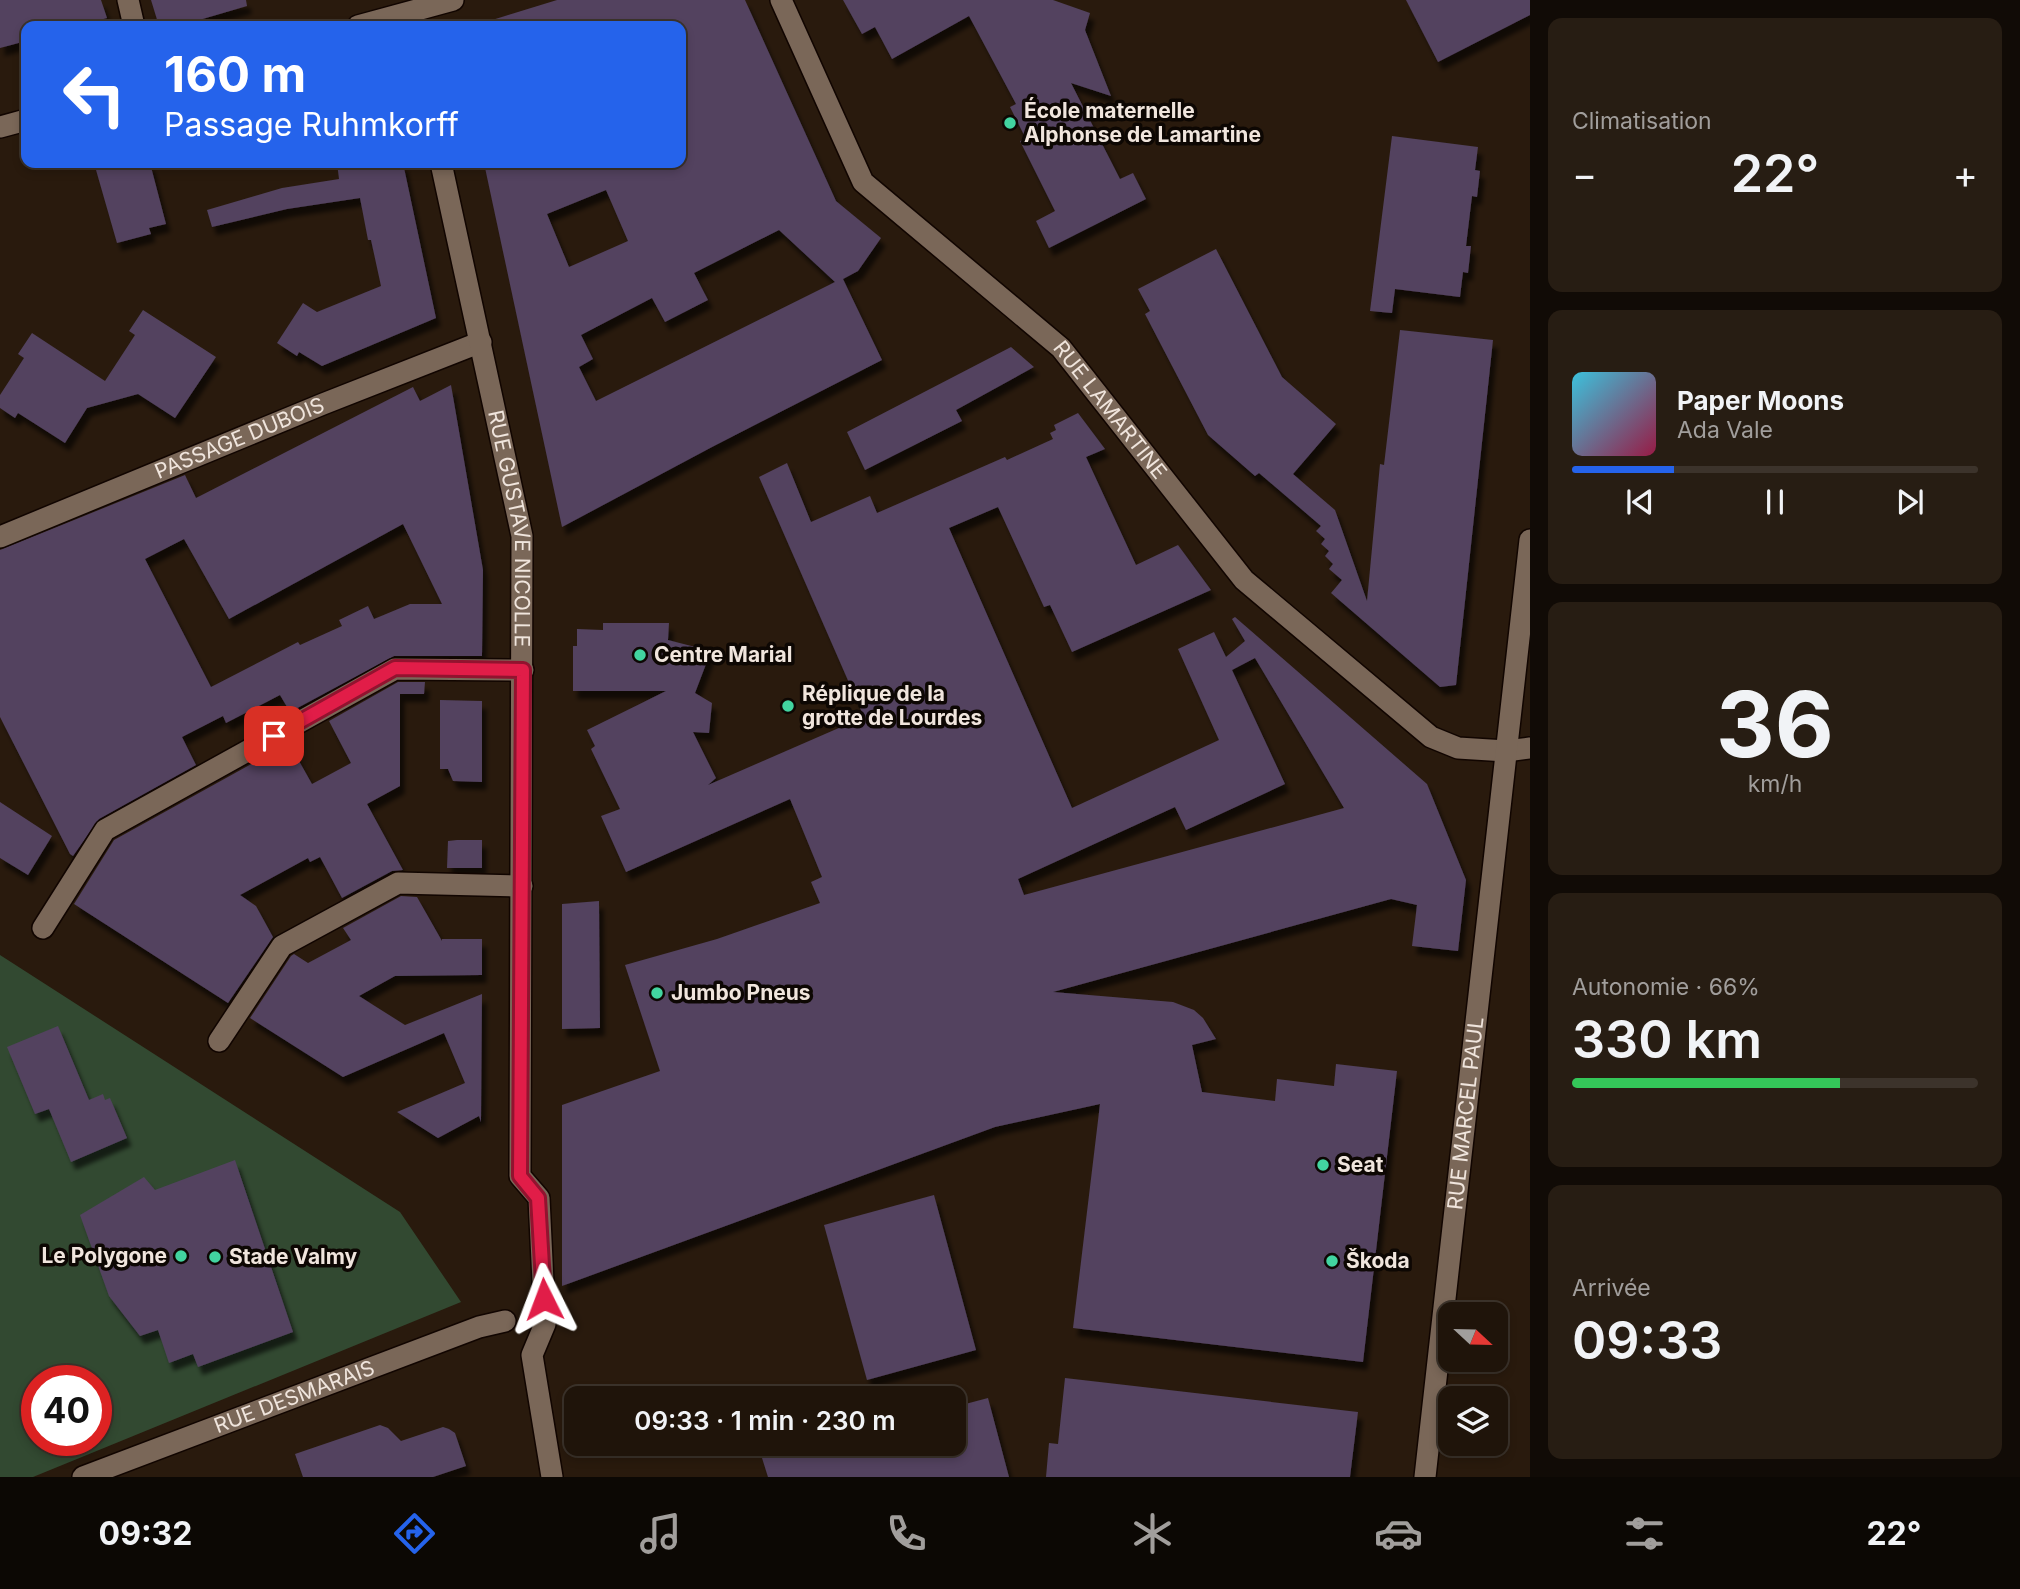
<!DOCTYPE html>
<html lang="fr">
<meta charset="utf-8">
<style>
:root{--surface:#1f140a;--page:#271d13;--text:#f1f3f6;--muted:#a19e9c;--line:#3c332b;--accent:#2563eb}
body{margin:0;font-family:Inter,sans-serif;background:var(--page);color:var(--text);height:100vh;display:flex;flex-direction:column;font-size:26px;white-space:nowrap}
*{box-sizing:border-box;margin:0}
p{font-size:23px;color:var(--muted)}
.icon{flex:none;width:38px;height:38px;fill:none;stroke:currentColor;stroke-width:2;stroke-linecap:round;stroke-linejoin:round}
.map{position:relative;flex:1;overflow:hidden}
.panel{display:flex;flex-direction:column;gap:18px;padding:18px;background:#110b06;width:490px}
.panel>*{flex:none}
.banner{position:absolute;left:21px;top:21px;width:665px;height:147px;border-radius:14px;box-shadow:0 4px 10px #0003,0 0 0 2px var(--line);background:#2563eb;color:#fff;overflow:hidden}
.needle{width:46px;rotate:112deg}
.fabs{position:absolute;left:1438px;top:1302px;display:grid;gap:14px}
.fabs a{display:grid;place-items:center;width:70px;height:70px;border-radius:14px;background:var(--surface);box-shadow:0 4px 10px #0003,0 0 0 2px var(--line);font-size:35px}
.speed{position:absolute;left:21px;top:1365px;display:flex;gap:14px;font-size:35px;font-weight:700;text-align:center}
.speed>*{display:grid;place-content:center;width:91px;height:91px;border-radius:50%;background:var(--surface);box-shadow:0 4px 10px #0003,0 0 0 2px var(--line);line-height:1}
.speed .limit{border:10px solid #d22;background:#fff;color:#111}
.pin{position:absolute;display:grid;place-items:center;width:60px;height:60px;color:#fff;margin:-30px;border-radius:14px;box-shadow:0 4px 10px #0006}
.me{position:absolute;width:77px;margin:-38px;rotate:357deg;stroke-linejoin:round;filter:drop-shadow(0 0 5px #0008)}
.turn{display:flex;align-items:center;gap:24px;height:147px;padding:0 28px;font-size:32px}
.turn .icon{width:91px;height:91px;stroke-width:2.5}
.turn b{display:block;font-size:49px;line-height:60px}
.big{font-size:52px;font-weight:600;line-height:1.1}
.panel .tile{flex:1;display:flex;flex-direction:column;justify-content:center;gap:10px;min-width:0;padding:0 24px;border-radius:14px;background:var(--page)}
.panel .dial{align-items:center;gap:0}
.dial b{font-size:91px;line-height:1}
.song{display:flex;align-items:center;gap:21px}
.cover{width:84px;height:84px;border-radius:10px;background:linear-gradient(135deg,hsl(190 70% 55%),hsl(340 70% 35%))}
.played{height:7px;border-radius:4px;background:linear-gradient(90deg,var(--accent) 25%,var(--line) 25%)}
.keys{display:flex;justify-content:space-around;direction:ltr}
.heat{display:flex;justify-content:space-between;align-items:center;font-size:38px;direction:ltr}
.charge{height:10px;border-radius:5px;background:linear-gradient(90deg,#34c759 66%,var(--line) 0)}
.trip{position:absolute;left:564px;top:1386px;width:402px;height:70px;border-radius:14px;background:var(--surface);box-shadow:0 4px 10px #0003,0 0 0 2px var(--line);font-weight:600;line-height:70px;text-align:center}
.tabs{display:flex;height:112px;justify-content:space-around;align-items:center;background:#0c0804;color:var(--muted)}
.tabs .icon{width:49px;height:49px}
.tabs .selected{color:var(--accent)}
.tabs b{font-size:32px;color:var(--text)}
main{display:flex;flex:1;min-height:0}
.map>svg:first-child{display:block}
</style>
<main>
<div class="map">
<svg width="1530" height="1477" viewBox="0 0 1530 1477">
<defs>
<filter id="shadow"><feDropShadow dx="4.5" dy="8" stdDeviation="2" flood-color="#0009"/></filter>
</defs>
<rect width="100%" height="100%" fill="#291a0d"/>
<path fill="#324931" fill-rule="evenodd" d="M 0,955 L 400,1212 L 461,1302 L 33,1477 L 0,1477 ZM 37,1381 L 96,1381 L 96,1440 L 37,1440 Z"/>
<g fill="#52425f" fill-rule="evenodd" filter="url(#shadow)">
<path d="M 0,0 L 101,0 L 107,18 L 78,26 L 26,26 L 26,41 L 0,48 Z"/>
<path d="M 151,0 L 246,0 L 247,6 L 182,25 L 181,21 L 159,26 Z"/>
<path d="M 557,0 L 745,0 L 836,201 L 881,238 L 858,271 L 843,279 L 882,360 L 712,447 L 562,527 L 484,163 L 681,163 L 681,26 L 489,26 L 489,21 ZM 606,190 L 628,241 L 569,267 L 547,214 ZM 779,230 L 835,282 L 596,401 L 579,367 L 593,359 L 581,335 L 652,298 L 665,322 L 708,300 L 694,273 Z"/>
<path d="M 843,0 L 1053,0 L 1090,13 L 1085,30 L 1111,96 L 1071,83 L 1120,179 L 1133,173 L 1146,199 L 1049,248 L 1036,221 L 1055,211 L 1020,141 L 1026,139 L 1010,107 L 1016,104 L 969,16 L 892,59 L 875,27 L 862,34 Z"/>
<path d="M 1406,0 L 1530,0 L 1530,15 L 1438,62 Z"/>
<path d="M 1392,136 L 1478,147 L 1475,170 L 1480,171 L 1477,197 L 1472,196 L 1466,246 L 1471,246 L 1468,273 L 1463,272 L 1460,297 L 1395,289 L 1392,313 L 1370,311 Z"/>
<path d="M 94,163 L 150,163 L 166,224 L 149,228 L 151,234 L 117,243 Z"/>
<path d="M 337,163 L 403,163 L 436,318 L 322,366 L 299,352 L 297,356 L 277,343 L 303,303 L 317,312 L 381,286 L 371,240 L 368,240 L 360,198 L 287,209 L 212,227 L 207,210 L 282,188 L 339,179 Z"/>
<path d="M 1216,249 L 1282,377 L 1336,424 L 1293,474 L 1335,510 L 1367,601 L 1380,464 L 1384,465 L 1400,330 L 1493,340 L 1456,685 L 1440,687 L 1331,593 L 1342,580 L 1329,569 L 1333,564 L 1325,556 L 1329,551 L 1321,544 L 1325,539 L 1316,531 L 1321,526 L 1259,473 L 1255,476 L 1208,435 L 1145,314 L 1150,311 L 1138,289 Z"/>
<path d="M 143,310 L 216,357 L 175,418 L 138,394 L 87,408 L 65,443 L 18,413 L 15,418 L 0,408 L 0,395 L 24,358 L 18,354 L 32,333 L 105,381 L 135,335 L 129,331 Z"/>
<path d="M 1011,347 L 1034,367 L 956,410 L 962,421 L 865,470 L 847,432 Z"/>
<path d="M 451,385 L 483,570 L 482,656 L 394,656 L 290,712 L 280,695 L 226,723 L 223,716 L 182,737 L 196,765 L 99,819 L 73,856 L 70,854 L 0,717 L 0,550 L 185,475 L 196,498 L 413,387 L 420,401 ZM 403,524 L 442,604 L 410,604 L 374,619 L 368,606 L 339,620 L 342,626 L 300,645 L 298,642 L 211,687 L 145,559 L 184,539 L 229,619 Z"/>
<path d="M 1078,413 L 1105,449 L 1086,457 L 1136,565 L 1178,545 L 1211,590 L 1072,652 L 1050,605 L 1044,607 L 998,507 L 949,528 L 1072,808 L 1219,740 L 1178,649 L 1214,632 L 1226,657 L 1245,641 L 1232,619 L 1235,617 L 1427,784 L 1466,880 L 1458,951 L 1412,946 L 1417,905 L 1391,899 L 1053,992 L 1173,1002 L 1194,1010 L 1203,1018 L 1216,1039 L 1192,1045 L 1202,1092 L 1275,1101 L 1277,1079 L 1334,1086 L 1336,1064 L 1397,1071 L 1363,1362 L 1073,1328 L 1100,1104 L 995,1127 L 562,1286 L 562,1105 L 660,1071 L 625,965 L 717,939 L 820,903 L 811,882 L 822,877 L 790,799 L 626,872 L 601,816 L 620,809 L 591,749 L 595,746 L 587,730 L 666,691 L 573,691 L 573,646 L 577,646 L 577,629 L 603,630 L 603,623 L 669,623 L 668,640 L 711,651 L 695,693 L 712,703 L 709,733 L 693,732 L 716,778 L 708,785 L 864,717 L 759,477 L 787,463 L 811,522 L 870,496 L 877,513 L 1005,457 L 1007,460 L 1053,439 L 1050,433 L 1056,430 L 1054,425 ZM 1255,658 L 1344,808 L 1024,895 L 1018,879 L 1175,807 L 1186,830 L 1285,784 L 1232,670 Z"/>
<path d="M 398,682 L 425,682 L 424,694 L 400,694 L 400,786 L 367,804 L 403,870 L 392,871 L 342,898 L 320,857 L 310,862 L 308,858 L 240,895 L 256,906 L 273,937 L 228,1003 L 74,904 L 114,840 L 289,743 L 312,784 L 351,763 L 329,721 Z"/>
<path d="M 440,700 L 482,701 L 482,782 L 453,781 L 448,769 L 440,769 Z"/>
<path d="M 0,802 L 52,836 L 28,875 L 0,858 Z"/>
<path d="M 457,840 L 482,840 L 482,868 L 447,868 L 448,841 Z"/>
<path d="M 401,896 L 417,897 L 442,941 L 442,939 L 482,939 L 482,975 L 395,976 L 359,996 L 405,1025 L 482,994 L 481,1122 L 479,1116 L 438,1138 L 397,1112 L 465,1083 L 444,1033 L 343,1077 L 250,1018 L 291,956 L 294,954 L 308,963 L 351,940 L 343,928 Z"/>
<path d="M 599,901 L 600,1028 L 562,1029 L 562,904 Z"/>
<path d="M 58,1026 L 89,1100 L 103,1094 L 105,1100 L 110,1098 L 127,1138 L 71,1162 L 49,1109 L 35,1114 L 7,1047 Z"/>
<path d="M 235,1160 L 293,1332 L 198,1367 L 193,1354 L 169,1363 L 158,1330 L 140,1336 L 109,1296 L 80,1215 L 144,1177 L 155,1190 Z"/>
<path d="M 934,1195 L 976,1350 L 867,1380 L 824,1225 Z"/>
<path d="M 1065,1378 L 1358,1412 L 1350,1477 L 1046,1477 L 1049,1443 L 1058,1444 Z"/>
<path d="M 988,1398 L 1009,1477 L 768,1477 L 762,1458 L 815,1444 L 954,1444 L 954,1407 Z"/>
<path d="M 380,1425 L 388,1428 L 401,1441 L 443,1427 L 449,1429 L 455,1433 L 466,1466 L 433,1477 L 303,1477 L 295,1454 Z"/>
</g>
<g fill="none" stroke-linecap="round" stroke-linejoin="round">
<g stroke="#110500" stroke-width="24">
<g id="minor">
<path d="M 128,0 L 134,26"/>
<path id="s1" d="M 781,0 L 863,182 L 1061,348 L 1244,580 L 1431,737 L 1458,748 L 1506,751 L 1530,748"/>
<path id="s2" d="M 0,537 L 323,404 L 481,342"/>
<path d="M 43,928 L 105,830 L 395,669 L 523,670"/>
<path d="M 219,1041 L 282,946 L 398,883 L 522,886"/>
<path id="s3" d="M 83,1477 L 479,1327 L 505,1321"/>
<path id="s4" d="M 1425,1477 L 1530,540"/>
</g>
</g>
<g stroke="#110500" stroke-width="24">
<g id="tertiary">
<path d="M 358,26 L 453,0"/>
<path d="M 0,127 L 26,120"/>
<path id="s5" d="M 441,163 L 522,536 L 520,1176 L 539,1198 L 545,1324 L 532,1355 L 552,1477"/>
</g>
</g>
<use href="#minor" stroke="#7a6758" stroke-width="21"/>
<use href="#tertiary" stroke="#7a6758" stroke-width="21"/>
</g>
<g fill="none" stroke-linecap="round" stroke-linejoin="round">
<g stroke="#92132f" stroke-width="18">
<path id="route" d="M 274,736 L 395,668 L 523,670 L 520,1176 L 538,1198 L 544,1299"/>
</g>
<use href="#route" stroke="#e11d48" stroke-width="12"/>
</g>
<g fill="#42d4a0" stroke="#0d0703" stroke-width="2.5">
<circle cx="1010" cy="123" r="7"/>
<circle cx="640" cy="655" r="7"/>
<circle cx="788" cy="706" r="7"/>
<circle cx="657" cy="993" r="7"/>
<circle cx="1323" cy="1165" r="7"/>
<circle cx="181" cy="1256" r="7"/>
<circle cx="215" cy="1257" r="7"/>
<circle cx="1332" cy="1261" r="7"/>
</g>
<g text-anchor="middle" stroke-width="7" stroke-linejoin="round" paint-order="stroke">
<g font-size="21" font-weight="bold" fill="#f0e5dd" stroke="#0d0703" text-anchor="start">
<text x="1024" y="118">École maternelle<tspan x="1024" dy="24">Alphonse de Lamartine</tspan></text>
<text x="654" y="662">Centre Marial</text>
<text x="802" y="701">Réplique de la<tspan x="802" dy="24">grotte de Lourdes</tspan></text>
<text x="671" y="1000">Jumbo Pneus</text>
<text x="1337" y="1172">Seat</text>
<text x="167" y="1263" text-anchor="end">Le Polygone</text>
<text x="229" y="1264">Stade Valmy</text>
<text x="1346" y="1268">Škoda</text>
</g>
<g font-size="21" fill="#f0e5dd" stroke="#0d0703">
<text dy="7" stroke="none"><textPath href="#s1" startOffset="537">RUE LAMARTINE</textPath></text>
<text dy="7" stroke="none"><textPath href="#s2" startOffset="259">PASSAGE DUBOIS</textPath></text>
<text dy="7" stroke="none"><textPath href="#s5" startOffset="373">RUE GUSTAVE NICOLLE</textPath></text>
<text dy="7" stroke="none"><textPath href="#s4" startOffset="366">RUE MARCEL PAUL</textPath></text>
<text dy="7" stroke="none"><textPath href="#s3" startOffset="226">RUE DESMARAIS</textPath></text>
</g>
</g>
</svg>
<div class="fabs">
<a><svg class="needle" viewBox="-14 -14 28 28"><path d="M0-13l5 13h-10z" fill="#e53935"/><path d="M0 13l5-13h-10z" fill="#a19e9c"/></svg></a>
<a><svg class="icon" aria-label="layers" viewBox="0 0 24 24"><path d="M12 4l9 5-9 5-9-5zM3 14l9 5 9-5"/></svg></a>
</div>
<div class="speed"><div class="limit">40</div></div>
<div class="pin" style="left:274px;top:736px;background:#d93025"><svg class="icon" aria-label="arrive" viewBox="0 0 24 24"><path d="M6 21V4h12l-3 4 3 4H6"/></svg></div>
<svg class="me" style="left:544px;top:1299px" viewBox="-20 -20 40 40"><path d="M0-17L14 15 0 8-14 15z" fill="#e11d48" stroke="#fff" stroke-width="4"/></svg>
<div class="trip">09:33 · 1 min · 230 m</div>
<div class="banner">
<div class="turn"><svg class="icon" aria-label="left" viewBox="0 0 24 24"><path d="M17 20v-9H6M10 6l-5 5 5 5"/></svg><div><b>160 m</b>Passage Ruhmkorff</div></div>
</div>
</div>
<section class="panel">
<div class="tile"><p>Climatisation</p>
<div class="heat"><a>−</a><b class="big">22°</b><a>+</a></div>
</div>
<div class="tile">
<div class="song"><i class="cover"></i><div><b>Paper Moons</b><p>Ada Vale</p></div></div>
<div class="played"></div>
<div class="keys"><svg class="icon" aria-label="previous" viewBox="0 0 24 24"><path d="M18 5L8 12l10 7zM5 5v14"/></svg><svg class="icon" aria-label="pause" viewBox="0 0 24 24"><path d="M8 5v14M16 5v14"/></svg><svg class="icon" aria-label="next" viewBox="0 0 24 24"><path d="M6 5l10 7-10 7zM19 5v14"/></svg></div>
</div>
<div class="tile dial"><b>36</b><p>km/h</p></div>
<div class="tile"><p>Autonomie · 66%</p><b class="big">330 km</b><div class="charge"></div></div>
<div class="tile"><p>Arrivée</p><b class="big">09:33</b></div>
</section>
</main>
<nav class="tabs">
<b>09:32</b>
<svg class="icon selected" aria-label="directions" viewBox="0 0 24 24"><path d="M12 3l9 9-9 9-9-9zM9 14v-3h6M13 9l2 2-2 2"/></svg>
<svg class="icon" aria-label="music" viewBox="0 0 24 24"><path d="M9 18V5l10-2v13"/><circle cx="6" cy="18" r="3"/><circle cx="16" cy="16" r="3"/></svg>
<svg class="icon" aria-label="phone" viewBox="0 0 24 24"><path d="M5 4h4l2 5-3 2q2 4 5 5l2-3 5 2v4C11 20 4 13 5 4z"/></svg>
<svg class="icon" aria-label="climate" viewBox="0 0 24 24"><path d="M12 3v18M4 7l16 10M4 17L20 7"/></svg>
<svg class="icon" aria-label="car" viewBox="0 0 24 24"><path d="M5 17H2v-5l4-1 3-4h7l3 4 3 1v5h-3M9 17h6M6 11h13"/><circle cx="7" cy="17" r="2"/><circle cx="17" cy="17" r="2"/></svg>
<svg class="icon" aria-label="filters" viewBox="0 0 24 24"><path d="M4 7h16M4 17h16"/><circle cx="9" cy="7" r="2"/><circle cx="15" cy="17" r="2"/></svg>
<b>22°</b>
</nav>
